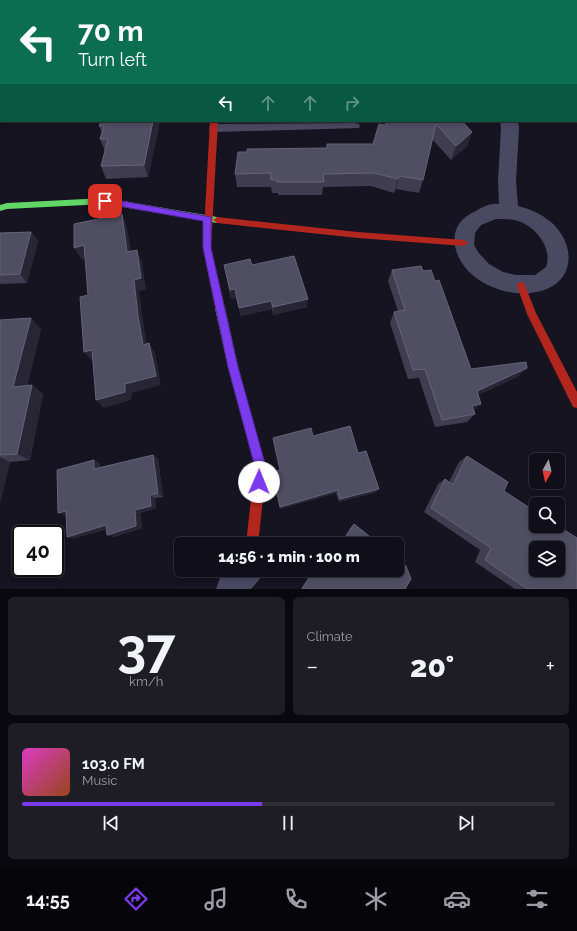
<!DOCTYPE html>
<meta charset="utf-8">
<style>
:root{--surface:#100f19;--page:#1e1d26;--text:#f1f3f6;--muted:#9c9ca2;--line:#302f38;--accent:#7c3aed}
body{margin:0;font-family:Raleway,sans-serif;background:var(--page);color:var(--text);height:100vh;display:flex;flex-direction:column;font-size:15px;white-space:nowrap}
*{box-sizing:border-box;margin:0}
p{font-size:13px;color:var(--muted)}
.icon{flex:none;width:22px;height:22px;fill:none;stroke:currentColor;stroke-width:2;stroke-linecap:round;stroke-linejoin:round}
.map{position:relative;height:589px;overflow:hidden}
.drawer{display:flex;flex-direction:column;gap:8px;padding:8px;background:#09080e;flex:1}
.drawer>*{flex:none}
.top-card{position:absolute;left:0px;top:0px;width:577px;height:122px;box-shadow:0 2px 6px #0003,0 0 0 1px var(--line);background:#0b6e4f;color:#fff;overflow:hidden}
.needle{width:26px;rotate:188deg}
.buttons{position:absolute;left:529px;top:453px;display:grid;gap:8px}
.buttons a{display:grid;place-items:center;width:36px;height:36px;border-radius:6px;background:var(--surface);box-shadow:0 2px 6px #0003,0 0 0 1px var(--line);font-size:20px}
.speed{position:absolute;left:12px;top:525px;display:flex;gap:8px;font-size:20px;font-weight:700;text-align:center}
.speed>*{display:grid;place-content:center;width:52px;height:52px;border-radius:50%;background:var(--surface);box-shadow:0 2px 6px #0003,0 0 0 1px var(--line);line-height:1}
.speed .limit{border:2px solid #111;border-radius:6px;background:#fff;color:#111}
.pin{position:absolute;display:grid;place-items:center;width:34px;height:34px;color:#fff;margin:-17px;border-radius:8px;box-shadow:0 2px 6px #0006}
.me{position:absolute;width:44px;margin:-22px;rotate:1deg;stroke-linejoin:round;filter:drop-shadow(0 0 3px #0008)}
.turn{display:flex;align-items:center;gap:14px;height:84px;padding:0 12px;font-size:18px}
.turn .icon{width:52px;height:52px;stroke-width:2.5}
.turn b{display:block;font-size:28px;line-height:34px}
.lanes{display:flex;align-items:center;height:38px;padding:0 12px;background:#0003;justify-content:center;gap:20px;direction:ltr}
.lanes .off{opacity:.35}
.big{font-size:30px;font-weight:800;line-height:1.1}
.drawer .card{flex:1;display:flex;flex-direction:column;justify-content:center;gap:6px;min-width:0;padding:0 14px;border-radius:6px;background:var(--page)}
.drawer .dial{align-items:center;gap:0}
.dial b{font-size:52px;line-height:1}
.song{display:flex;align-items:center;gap:12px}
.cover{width:48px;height:48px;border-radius:6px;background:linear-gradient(135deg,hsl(310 70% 55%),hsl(20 70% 35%))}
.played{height:4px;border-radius:2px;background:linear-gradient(90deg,var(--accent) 45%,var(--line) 45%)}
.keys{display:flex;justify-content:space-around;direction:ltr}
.heat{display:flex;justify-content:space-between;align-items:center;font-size:22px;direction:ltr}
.drawer .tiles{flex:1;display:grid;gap:8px;grid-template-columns:1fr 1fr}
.card:last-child{grid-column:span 2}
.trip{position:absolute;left:174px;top:537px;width:230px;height:40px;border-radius:6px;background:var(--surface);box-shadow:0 2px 6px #0003,0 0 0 1px var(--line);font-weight:800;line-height:40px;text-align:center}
.dock{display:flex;height:64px;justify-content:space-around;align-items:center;background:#06060a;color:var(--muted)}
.dock .icon{width:28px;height:28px}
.dock .on{color:var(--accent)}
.dock b{font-size:18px;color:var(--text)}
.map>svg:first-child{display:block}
</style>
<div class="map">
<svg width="577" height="589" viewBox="0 0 577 589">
<rect width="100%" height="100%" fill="#161421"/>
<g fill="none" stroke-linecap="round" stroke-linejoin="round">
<path fill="#4a4962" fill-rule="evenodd" d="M 355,123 L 359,124 L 360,126 L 359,128 L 214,132 L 210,130 L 209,128 L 210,126 L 214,124 Z"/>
<g fill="#4a4962" fill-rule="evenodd">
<path d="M 483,0 L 512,0 L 482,1 Z"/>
<rect x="0" y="45" width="1" height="10"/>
<path d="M 500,121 L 518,121 L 519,128 L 516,181 L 518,206 C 531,209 541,214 551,222 C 575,243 576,279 544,290 C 521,298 493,291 475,277 C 451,258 444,224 476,211 C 483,207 490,203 499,204 L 498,181 L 501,128 ZM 496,219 C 503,219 511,219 518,221 C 536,227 553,248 546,267 L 535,275 L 516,275 L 503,272 L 489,264 L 478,252 L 474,245 L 475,233 L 481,225 Z"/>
<path d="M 228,570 L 264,570 L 259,580 L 251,589 L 216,589 L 220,578 Z"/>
</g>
<g fill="#63d668" fill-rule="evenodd">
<path d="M 105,198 L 217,217 L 221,220 L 217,223 L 105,204 L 7,209 L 0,211 L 0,205 L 7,203 Z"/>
<path d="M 220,304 L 223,305 L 225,308 L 238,367 L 265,467 L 263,485 L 259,487 L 255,485 L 253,481 L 255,467 L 228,367 L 215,308 L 217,305 Z"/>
</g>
<g fill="#b3261e" fill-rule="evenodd">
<path d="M 210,121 L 218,121 L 211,248 L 225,308 L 223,311 L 220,312 L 217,311 L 215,308 L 203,248 Z"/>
<path d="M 217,217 L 358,232 L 464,240 L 468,243 L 464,246 L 358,238 L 217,223 L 213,220 Z"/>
<path d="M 521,282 L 524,283 L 536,313 L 577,392 L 577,408 L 573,407 L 527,314 L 517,286 L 518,283 Z"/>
<path d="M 259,475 L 263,477 L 265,481 L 258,544 L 246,544 L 253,481 L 255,477 Z"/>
</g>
</g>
<g fill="#403d50">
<path d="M 0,0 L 144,0 L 144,1 L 1,1 L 1,39 L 0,39 Z"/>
<path d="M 217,0 L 287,0 L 290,1 L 217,1 Z"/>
<rect x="576" y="15" width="1" height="100"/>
<path d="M 160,121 L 148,177 L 106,179 L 101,166 L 105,151 L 100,139 L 102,133 L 99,126 Z"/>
<path d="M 387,121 L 462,121 L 472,132 L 467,146 L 451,160 L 432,139 L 423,180 L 419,193 L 396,189 L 394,193 L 371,186 L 323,187 L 322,195 L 278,195 L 278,193 L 272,193 L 271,187 L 237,187 L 235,174 L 247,152 L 327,148 L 327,144 L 373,144 L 385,125 Z"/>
<path d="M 31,232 L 38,241 L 27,283 L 0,284 L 0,233 Z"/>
<path d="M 224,265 L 252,265 L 307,307 L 273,315 L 272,309 L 241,316 L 236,298 L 231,299 Z"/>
<path d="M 392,270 L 423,271 L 435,281 L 471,369 L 527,368 L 517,377 L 478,395 L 474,410 L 475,414 L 467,422 L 435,427 L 419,378 L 408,379 L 390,323 L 394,312 L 398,311 L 388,281 Z"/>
<path d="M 0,320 L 41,329 L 27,386 L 32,385 L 43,394 L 30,460 L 10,462 L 0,503 Z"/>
<path d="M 313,436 L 358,453 L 376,492 L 339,502 L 336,493 L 280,509 L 274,478 L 280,470 L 273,438 Z"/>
<path d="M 153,455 L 158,459 L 163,497 L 155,498 L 156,508 L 140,513 L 142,528 L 114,537 L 107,535 L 107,529 L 75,538 L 67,537 L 94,460 L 100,464 L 100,468 Z"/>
<path d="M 467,456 L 504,491 L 577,589 L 515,589 L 475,562 L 480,550 L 424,512 L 438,484 L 445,479 L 449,482 L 459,462 Z"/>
<path d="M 354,524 L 379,544 L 340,544 L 351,527 Z"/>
<path d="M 313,570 L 397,570 L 405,589 L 301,589 Z"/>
</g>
<g fill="#282635">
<rect x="0" y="93" width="1" height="15"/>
<path d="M 153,121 L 160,121 L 148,177 L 144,165 Z"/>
<path d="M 472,132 L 467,146 L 451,160 L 456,146 Z"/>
<path d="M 400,176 L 396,189 L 394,193 L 398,179 Z"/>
<path d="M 122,214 L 127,227 L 133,264 L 127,252 Z"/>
<path d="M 31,232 L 38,241 L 27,283 L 20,274 Z"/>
<path d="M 84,245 L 92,257 L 82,260 L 74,248 Z"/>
<path d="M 137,250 L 142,262 L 146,290 L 139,291 L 144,327 L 148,354 L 143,345 L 138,316 L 134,280 Z"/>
<path d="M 235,289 L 236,298 L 231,299 L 230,290 Z"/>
<path d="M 308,299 L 307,307 L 273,315 L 273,307 Z"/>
<path d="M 271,301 L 272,309 L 241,316 L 239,308 Z"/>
<path d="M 31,318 L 41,329 L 25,395 L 13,387 Z"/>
<path d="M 149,343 L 155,353 L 161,385 L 132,393 L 131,400 L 104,408 L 96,400 L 125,384 Z"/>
<path d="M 92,350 L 100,359 L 92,361 L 84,352 Z"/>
<path d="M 527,368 L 517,377 L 469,399 L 477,391 Z"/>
<path d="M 32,385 L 43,394 L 30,460 L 17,454 Z"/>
<path d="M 481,404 L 472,412 L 472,406 Z"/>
<path d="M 153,455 L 158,459 L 163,497 L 158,493 Z"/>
<path d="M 0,457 L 10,462 L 0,503 Z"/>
<path d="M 94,460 L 100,464 L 101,473 L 94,469 Z"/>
<path d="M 379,489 L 376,492 L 339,502 L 340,499 Z"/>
<path d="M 338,490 L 336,493 L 280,509 L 280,507 Z"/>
<path d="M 150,495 L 155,498 L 156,508 L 140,513 L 142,528 L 114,537 L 107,535 L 135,510 Z"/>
<path d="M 66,511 L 66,516 L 58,513 Z"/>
<path d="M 106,525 L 113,527 L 75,538 L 67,537 Z"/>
</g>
<g fill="#504e63" stroke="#66637b" fill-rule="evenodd">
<path d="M 0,0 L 140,0 L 140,1 L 1,1 L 1,25 L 0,25 Z"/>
<path d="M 228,0 L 287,0 L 290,1 L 230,1 Z"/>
<path d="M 300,0 L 358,0 L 359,1 L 298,1 Z"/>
<rect x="576" y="15" width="1" height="87"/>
<rect x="0" y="60" width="1" height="17"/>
<path d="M 0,80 L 1,84 L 1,93 L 0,93 Z"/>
<path d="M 101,121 L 153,121 L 144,165 L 101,166 L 108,139 L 100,139 L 104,126 L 99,126 Z"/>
<path d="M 387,121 L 430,121 L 434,122 L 433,121 L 462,121 L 472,132 L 456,146 L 436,124 L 423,180 L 400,176 L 398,179 L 374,173 L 323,174 L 324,182 L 277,182 L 277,180 L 271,180 L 271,173 L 235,174 L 238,152 L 247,152 L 247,149 L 327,148 L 327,144 L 373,144 L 379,124 L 385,125 Z"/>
<path d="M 122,214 L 127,252 L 137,250 L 141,278 L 134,280 L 138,316 L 143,345 L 149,343 L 156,376 L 125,384 L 125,392 L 96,400 L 92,350 L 84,352 L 80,297 L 88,295 L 84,245 L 74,248 L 74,224 Z"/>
<path d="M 31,232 L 20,274 L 0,275 L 0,233 Z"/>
<path d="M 294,256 L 308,299 L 273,307 L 271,301 L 239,308 L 235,289 L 230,290 L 224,265 L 250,259 L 252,265 Z"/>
<path d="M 421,266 L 423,271 L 431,270 L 435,281 L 439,280 L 471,369 L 526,362 L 527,368 L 477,391 L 481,404 L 472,406 L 475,414 L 442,420 L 425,369 L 413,370 L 394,312 L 405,310 L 392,270 Z"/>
<path d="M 31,318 L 13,387 L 32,385 L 17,454 L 0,455 L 0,320 Z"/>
<path d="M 350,426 L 358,453 L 366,451 L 379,489 L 340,499 L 338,490 L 280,507 L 273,474 L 273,472 L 280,470 L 273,438 L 311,428 L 313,436 Z"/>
<path d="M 153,455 L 158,493 L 150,495 L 151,506 L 135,510 L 136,526 L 107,535 L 106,525 L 67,537 L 66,511 L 58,513 L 57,470 L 94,460 L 94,469 Z"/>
<path d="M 467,456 L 508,482 L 504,491 L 536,512 L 536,526 L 558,526 L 577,538 L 577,589 L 527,589 L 485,560 L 491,548 L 431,508 L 445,479 L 453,485 ZM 536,548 L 558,548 L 558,570 L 536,570 Z"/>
<path d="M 354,524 L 379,544 L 341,544 Z"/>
<path d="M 397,559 L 406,566 L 411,579 L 405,589 L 302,589 L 314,570 L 397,570 Z"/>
</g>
<path fill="#7c3aed" stroke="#51269a" d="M 105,198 L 211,217 L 211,248 L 238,367 L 266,467 L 263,486 L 259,488 L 255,486 L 253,482 L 255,467 L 228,367 L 203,248 L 203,221 L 102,203 L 101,201 Z"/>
</svg>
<div class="buttons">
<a><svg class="needle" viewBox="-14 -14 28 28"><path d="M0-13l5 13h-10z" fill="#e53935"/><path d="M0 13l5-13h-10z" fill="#9c9ca2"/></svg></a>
<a><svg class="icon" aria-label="search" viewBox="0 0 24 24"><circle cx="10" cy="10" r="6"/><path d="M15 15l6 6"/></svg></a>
<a><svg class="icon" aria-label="layers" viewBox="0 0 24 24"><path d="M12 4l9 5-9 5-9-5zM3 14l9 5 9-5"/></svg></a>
</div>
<div class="speed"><div class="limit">40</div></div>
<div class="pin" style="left:105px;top:201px;background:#d93025"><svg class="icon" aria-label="arrive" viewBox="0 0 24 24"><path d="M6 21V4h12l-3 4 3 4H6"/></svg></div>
<svg class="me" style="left:259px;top:482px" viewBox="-20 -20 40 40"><circle r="19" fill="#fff"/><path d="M0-13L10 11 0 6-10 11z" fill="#7c3aed"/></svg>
<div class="trip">14:56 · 1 min · 100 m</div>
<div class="top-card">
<div class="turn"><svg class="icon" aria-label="left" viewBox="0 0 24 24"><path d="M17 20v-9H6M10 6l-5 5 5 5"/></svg><div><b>70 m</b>Turn left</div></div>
<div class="lanes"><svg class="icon" aria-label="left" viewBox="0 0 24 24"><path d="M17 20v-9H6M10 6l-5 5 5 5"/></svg><svg class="icon off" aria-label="ahead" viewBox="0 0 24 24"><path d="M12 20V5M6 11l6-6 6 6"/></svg><svg class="icon off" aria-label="ahead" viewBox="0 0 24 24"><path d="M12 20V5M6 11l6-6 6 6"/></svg><svg class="icon off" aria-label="right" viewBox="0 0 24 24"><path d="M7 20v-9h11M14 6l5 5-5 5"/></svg></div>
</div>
</div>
<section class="drawer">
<div class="tiles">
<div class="card dial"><b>37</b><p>km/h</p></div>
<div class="card"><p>Climate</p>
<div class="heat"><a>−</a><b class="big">20°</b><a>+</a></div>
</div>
<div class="card">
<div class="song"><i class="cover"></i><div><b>103.0 FM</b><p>Music</p></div></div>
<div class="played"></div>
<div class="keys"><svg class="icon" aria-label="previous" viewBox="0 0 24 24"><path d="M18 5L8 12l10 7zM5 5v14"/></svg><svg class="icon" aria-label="pause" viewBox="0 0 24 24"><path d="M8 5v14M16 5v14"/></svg><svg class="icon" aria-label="next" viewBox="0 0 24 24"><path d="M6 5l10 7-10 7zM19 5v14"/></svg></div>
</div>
</div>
</section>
<nav class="dock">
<b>14:55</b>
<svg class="icon on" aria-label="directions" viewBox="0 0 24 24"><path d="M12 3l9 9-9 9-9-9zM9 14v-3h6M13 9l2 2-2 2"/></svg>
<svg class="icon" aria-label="music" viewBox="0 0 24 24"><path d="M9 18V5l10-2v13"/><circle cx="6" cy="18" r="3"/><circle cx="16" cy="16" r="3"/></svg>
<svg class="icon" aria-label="phone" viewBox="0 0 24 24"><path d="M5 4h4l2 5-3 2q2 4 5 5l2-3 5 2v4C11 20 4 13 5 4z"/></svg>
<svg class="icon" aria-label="climate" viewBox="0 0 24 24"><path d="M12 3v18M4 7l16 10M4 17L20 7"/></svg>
<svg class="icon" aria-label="car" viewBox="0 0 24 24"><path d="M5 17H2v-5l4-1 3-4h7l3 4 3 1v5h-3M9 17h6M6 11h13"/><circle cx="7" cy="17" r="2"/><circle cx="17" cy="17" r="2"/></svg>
<svg class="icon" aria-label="filters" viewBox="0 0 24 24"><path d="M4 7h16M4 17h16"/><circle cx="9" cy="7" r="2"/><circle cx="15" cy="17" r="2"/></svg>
</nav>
